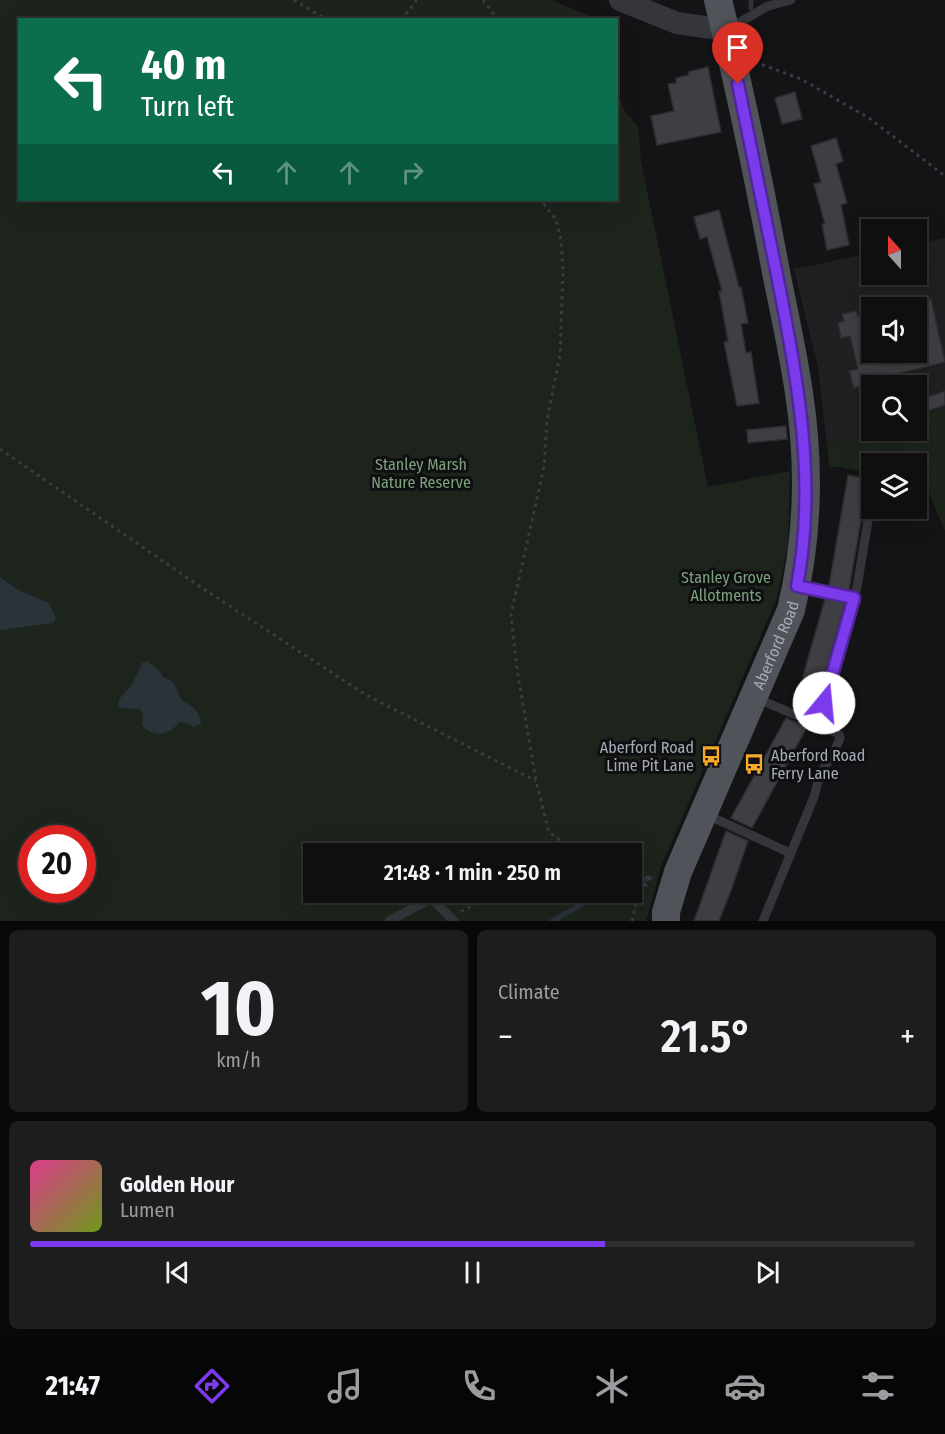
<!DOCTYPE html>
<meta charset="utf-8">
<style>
:root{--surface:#0f0f10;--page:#1d1d1e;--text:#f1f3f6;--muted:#9b9c9f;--line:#2f2f30;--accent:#7c3aed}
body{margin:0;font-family:"Fira Sans Condensed",sans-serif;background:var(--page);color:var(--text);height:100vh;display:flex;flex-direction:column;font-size:22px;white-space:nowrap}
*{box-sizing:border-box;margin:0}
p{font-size:20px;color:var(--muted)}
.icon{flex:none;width:33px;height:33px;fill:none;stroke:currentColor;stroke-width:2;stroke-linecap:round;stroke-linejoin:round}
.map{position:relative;height:921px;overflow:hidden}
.drawer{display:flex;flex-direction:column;gap:9px;padding:9px;background:#080809;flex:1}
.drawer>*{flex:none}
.guide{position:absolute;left:18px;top:18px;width:600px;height:183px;border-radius:0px;box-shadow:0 6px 24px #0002,0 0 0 2px var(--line);background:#0b6e4f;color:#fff;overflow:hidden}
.needle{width:39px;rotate:339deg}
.buttons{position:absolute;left:861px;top:219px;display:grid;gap:12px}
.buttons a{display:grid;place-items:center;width:66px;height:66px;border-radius:0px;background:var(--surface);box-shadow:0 6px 24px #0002,0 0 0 2px var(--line);font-size:30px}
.speed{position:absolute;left:18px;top:825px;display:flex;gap:12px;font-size:30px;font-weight:700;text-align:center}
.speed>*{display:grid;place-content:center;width:78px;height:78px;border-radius:50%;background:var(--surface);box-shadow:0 6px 24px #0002,0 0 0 2px var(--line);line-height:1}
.speed .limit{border:9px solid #d22;background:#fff;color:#111}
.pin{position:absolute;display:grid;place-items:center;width:51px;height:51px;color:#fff;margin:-62px -26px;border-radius:50% 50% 50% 0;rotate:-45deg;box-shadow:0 0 6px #0007}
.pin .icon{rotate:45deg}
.me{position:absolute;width:66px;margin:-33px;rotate:17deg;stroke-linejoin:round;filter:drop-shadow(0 0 4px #0008)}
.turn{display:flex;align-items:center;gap:21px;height:126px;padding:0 24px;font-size:27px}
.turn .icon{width:78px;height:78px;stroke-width:2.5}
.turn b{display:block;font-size:42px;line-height:51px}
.lanes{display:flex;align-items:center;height:57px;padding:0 24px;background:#0003;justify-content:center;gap:30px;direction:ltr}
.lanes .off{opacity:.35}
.big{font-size:45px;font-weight:600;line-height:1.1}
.drawer .tile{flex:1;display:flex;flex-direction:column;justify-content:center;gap:9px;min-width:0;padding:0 21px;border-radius:9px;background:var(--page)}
.drawer .dial{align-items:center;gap:0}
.dial b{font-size:78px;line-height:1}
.song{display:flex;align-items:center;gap:18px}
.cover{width:72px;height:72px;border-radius:9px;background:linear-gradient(135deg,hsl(330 70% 55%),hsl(80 70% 35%))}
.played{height:6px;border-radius:3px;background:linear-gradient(90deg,var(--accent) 65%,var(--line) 65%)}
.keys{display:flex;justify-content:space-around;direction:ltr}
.heat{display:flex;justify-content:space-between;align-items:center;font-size:33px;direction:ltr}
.drawer .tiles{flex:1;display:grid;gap:9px;grid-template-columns:1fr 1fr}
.tile:last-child{grid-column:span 2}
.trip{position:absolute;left:303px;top:843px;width:339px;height:60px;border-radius:0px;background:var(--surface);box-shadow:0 6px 24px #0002,0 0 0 2px var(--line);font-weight:600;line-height:60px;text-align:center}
.menu{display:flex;height:96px;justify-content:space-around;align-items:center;background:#060606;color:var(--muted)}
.menu .icon{width:42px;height:42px}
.menu .current{color:var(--accent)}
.menu b{font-size:27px;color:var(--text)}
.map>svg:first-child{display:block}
</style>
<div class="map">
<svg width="945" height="921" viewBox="0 0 945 921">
<rect width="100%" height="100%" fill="#141416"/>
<path fill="#202023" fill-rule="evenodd" d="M 945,238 L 945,408 L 917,417 L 916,386 L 872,386 L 873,431 L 827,445 L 818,367 L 794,269 L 871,253 L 872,274 L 916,274 L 917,244 ZM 872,308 L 916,308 L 916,352 L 872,352 Z"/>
<g fill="#1c241c" fill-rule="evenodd">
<path d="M 0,0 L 551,0 L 597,19 L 20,20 L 20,200 L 616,200 L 617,88 L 624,110 L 638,127 L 641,161 L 708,487 L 790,471 L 788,544 L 777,598 L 661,867 L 646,921 L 0,921 ZM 32,838 L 82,838 L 82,890 L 32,890 ZM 314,854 L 632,854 L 632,892 L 314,892 Z"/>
<path d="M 945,408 L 945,531 L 926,486 L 917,484 L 916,464 L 872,464 L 871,474 L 841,467 L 829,467 L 827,445 L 873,431 L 916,430 L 917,417 Z"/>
</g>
<g fill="#2a333a">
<path d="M 0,577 L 20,591 L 49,603 L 56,619 L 53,623 L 0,630 Z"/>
<path d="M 147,661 L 158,669 L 163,677 L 173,682 L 182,701 C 192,705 200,712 201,724 L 194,727 L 187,723 L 180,722 C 168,735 155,739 142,725 L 143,715 L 140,709 L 119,708 C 116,697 125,695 130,687 C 135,680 138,671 142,663 Z"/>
</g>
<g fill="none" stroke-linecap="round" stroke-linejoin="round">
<g stroke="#2a333a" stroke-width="5">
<path d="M 751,0 L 751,8"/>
<path d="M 632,882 L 650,878"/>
<path d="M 552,921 L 605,892"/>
</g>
</g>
<g fill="#3e3f43" stroke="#2e2e32" stroke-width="1.5">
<path d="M 708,67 L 721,132 L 657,145 L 651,116 L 674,111 L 668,84 L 676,83 L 676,78 L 689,75 L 688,72 Z"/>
<path d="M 795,92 L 802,119 L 782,124 L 775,98 Z"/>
<path d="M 836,138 L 843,161 L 836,164 L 847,203 L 841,205 L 849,245 L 827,250 L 822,224 L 825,224 L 814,184 L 821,182 L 811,146 Z"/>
<path d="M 719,210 L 739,287 L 741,287 L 748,323 L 741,324 L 746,353 L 751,352 L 759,403 L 737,406 L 724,342 L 728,341 L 719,291 L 722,291 L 707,237 L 700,239 L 694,217 Z"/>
<path d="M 931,299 L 945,362 L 872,380 L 872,416 L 866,416 L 859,386 L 854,388 L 849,371 L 858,369 L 850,336 L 841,338 L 838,323 L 844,321 L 842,314 L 856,311 L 858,317 L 872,314 L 872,352 L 916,352 L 916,303 Z"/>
<path d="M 945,391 L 945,405 L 921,413 L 917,401 Z"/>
<path d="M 786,426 L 787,439 L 748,443 L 747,430 Z"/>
<path d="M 848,475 L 868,479 L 849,590 L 829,586 Z"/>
<path d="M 825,599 L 845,603 L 813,715 L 794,707 Z"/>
<path d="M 786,718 L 807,727 L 752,828 L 731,818 Z"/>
<path d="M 726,831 L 748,841 L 732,888 L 719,921 L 694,921 Z"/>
</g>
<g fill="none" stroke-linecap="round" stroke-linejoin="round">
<g stroke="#3b3d42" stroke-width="3" stroke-dasharray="3 4.5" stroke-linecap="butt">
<path d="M 294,0 L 327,20"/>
<path d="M 483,0 L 498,20"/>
<path d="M 401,20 L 417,0"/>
<path d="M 756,58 L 762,48"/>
<path d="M 755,62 L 801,79 L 869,118 L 945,176"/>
<path d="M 537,200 L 543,203 L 556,219 L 561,240 L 563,271 L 560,355 L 547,420 L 544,467 L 511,615 L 517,669 L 536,781 L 549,832 L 577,854"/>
<path d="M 0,449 L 202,588 L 366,695 L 536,781"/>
<path d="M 632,872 L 650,878"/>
<path d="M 461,911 L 502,892"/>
<path d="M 632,921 L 638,896 L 650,878"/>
</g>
<g stroke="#35363b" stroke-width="9">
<path d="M 728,29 L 768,6 L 791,0"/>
<path d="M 799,586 L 854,598"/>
<path d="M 756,698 L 817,724"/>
<path d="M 705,814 L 790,853"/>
<path d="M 425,892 L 454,921"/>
<path d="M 389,921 L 423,903 L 428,895"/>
<path d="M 763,921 L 814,797 L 820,774 L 835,750 L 840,738 L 839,734 L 817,724 L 857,587 L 872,497"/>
</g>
<path stroke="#35363b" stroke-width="22" d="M 620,0 L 677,23 L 725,30"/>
<path stroke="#51535a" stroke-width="28" id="s1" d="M 666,921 L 666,912 L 678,872 L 791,610 C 808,539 810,465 799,393 C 793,352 784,312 776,272 C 759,181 740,90 718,0"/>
</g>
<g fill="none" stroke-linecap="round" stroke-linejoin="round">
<g stroke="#51269a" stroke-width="15">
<path id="route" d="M 738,84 C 752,150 765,215 778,280 C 798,383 817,482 797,586 L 854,598 L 824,703"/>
</g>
<use href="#route" stroke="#7c3aed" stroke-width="10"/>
</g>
<defs>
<g id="bus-bare" transform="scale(1.62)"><path d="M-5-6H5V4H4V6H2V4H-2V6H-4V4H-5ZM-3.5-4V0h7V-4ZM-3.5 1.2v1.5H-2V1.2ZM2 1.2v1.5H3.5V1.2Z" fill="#f6a92b" stroke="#0f0f11" stroke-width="2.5" paint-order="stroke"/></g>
</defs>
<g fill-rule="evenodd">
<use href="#bus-bare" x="711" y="756"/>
<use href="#bus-bare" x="754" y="764"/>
</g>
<g text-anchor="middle" stroke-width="6" stroke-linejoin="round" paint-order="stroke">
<g font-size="16" fill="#7ba27c" stroke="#0f0f11">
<text x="421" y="470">Stanley Marsh<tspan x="421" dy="18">Nature Reserve</tspan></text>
<text x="726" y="583">Stanley Grove<tspan x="726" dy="18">Allotments</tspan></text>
</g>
<g font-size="16" fill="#a5abb6" stroke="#0f0f11">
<text dy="6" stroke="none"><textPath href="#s1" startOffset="298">Aberford Road</textPath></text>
</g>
<g font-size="16" fill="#a5abb6" stroke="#0f0f11" text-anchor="end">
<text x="694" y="753">Aberford Road<tspan x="694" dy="18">Lime Pit Lane</tspan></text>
<text x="771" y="761" text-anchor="start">Aberford Road<tspan x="771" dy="18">Ferry Lane</tspan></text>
</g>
</g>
</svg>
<div class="buttons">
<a><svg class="needle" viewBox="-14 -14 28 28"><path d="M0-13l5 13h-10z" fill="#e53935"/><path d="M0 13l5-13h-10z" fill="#9b9c9f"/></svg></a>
<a><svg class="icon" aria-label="sound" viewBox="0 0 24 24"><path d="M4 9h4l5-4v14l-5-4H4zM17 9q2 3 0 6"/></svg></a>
<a><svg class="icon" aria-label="search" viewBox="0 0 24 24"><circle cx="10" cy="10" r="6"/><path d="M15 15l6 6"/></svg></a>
<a><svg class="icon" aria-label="layers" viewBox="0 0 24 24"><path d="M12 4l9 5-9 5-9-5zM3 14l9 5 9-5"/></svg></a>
</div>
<div class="speed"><div class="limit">20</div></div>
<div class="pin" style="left:738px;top:84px;background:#d93025"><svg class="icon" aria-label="arrive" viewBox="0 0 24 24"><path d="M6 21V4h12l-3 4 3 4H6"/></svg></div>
<svg class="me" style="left:824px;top:703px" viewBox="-20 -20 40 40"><circle r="19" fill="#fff"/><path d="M0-13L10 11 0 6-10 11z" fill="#7c3aed"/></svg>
<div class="trip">21:48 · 1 min · 250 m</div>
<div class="guide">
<div class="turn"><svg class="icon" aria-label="left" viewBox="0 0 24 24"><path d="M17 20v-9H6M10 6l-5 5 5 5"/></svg><div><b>40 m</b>Turn left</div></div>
<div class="lanes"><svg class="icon" aria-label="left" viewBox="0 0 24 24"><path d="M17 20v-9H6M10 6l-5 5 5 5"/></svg><svg class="icon off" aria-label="ahead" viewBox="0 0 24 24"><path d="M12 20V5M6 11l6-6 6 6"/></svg><svg class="icon off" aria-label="ahead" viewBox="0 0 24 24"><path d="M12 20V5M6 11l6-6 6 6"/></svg><svg class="icon off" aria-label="right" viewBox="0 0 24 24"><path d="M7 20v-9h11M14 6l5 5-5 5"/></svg></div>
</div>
</div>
<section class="drawer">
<div class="tiles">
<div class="tile dial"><b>10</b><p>km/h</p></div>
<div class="tile"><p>Climate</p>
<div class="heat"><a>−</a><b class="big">21.5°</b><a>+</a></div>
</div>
<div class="tile">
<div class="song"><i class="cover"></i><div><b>Golden Hour</b><p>Lumen</p></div></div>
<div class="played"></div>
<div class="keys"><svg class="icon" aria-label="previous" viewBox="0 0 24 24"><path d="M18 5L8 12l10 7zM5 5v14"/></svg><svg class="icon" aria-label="pause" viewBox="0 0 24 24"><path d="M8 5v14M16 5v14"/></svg><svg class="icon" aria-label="next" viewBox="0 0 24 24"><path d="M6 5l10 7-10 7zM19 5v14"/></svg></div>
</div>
</div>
</section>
<nav class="menu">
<b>21:47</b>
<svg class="icon current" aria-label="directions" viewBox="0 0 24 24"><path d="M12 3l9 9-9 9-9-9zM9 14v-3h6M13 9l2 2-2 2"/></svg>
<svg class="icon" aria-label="music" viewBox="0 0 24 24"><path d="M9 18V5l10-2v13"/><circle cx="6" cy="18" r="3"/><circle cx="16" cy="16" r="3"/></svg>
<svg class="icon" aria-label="phone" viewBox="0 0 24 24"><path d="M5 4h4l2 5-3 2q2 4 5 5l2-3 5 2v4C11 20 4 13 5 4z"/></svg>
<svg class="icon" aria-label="climate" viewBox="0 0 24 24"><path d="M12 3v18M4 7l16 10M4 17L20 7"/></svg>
<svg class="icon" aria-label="car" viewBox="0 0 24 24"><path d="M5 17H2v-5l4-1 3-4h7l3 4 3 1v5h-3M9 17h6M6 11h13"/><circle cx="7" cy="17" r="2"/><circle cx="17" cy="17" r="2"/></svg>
<svg class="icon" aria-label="filters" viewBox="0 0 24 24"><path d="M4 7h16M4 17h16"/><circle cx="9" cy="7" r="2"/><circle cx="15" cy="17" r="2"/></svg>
</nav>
